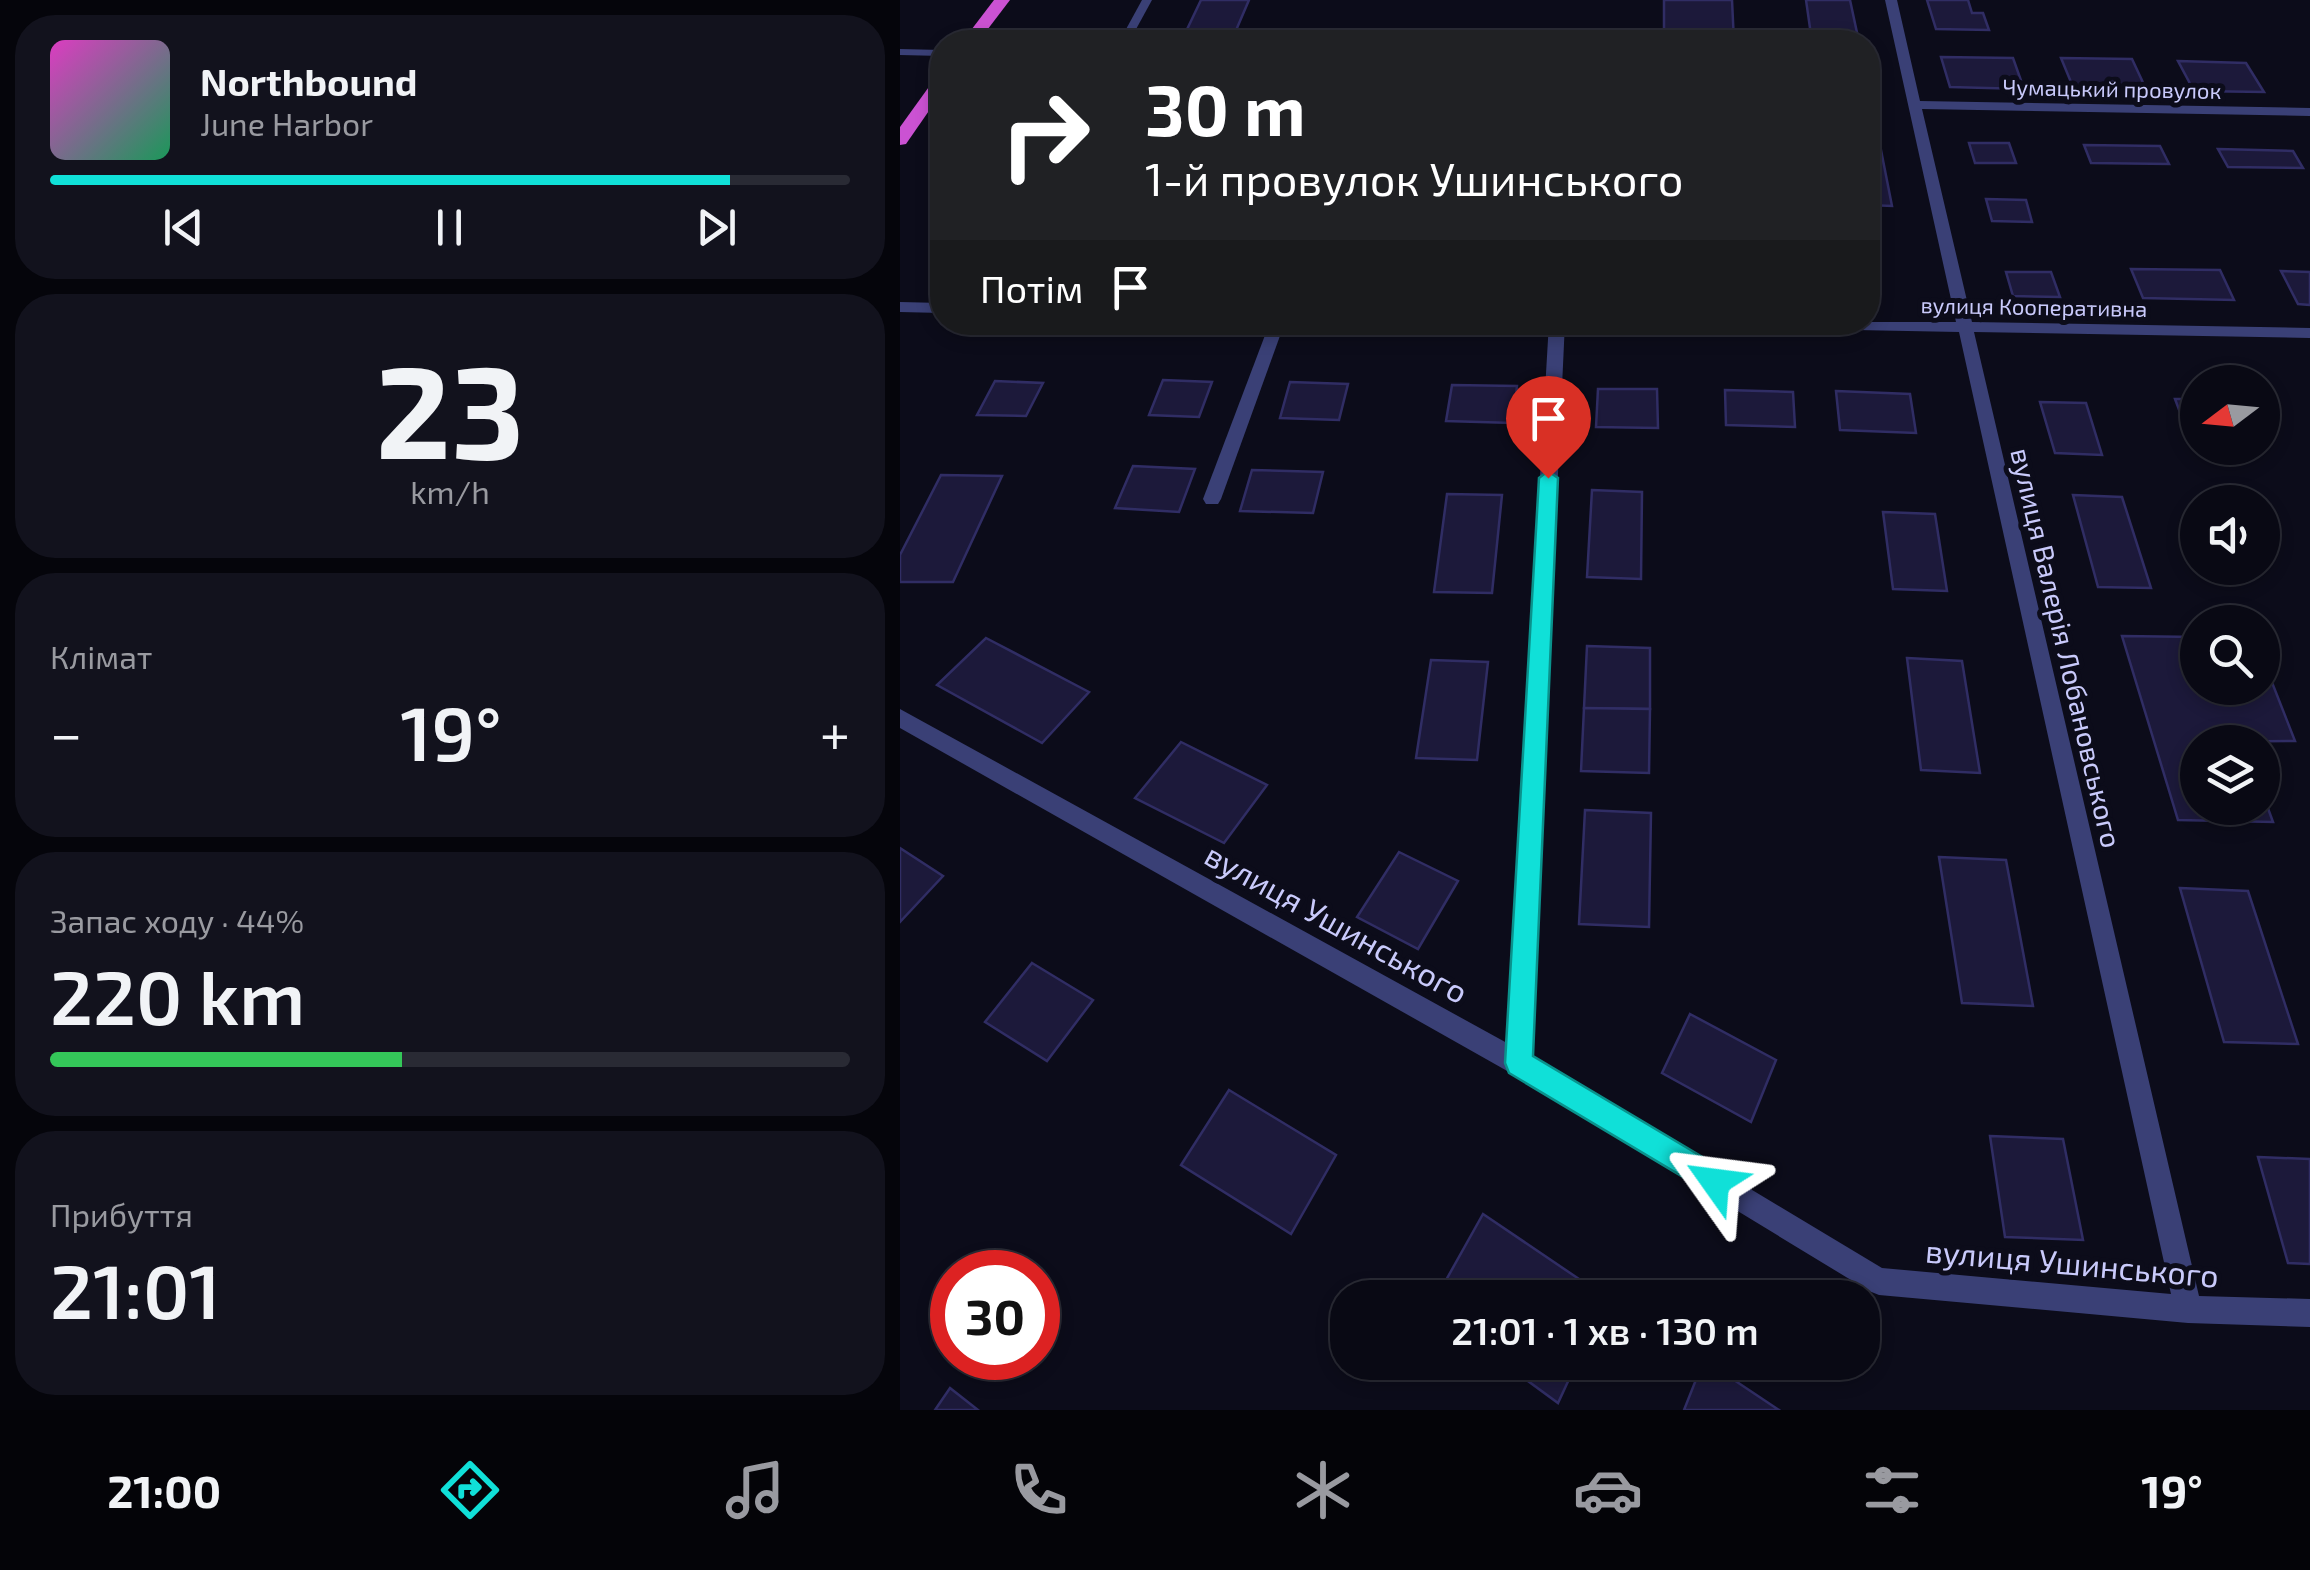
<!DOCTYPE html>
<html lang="uk">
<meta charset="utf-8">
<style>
:root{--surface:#090914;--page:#12121d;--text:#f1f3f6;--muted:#999aa0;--line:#292a34;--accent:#10e0d8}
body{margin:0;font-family:"Exo 2",sans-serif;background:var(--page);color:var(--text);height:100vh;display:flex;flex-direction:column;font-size:38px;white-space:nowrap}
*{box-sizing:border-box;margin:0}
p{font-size:32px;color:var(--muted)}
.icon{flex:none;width:55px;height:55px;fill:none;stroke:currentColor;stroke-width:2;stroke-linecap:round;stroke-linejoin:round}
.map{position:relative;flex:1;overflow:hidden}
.sheet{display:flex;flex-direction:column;gap:15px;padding:15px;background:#05050b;width:900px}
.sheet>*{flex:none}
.top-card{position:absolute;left:30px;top:30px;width:950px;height:305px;border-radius:40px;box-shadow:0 5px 15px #0003,0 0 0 2px var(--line);background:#202124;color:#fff;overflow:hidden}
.needle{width:65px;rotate:254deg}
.buttons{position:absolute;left:1280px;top:365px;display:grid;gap:20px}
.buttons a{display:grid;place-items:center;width:100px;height:100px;border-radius:50%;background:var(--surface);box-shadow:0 5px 15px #0003,0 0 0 2px var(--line);font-size:50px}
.speed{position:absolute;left:30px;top:1250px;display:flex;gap:20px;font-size:50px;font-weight:700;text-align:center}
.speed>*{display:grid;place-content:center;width:130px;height:130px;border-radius:50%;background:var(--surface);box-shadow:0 5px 15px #0003,0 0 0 2px var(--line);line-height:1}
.speed .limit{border:15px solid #d22;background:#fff;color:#111}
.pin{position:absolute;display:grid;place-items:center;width:85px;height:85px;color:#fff;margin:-102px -42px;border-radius:50% 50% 50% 0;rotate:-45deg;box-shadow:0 0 10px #0007}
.pin .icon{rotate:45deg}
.me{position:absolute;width:110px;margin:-55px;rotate:301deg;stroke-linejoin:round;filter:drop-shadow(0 0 8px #0008)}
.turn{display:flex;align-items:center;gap:35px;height:210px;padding:0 50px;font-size:45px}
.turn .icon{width:130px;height:130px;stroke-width:2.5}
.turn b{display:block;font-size:70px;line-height:85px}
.then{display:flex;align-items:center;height:95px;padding:0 50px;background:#0003;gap:20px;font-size:38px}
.big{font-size:75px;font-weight:600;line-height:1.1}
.sheet .card{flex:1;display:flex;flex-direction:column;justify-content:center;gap:15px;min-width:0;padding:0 35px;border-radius:40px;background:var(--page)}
.sheet .dial{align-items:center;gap:0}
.dial b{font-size:130px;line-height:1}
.song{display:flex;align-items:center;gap:30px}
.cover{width:120px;height:120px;border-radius:15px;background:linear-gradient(135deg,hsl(310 70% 55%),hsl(150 70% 35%))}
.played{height:10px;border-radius:5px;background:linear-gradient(90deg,var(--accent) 85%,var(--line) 85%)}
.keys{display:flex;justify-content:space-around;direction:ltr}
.heat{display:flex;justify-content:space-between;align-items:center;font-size:55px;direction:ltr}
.charge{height:15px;border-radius:8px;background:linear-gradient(90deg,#34c759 44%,var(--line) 0)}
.trip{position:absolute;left:430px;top:1280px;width:550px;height:100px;border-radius:40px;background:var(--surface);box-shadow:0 5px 15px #0003,0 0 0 2px var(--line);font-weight:600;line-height:100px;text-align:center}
.menu{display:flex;height:160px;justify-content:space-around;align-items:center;background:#040408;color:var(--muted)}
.menu .icon{width:70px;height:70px}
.menu .on{color:var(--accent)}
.menu b{font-size:45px;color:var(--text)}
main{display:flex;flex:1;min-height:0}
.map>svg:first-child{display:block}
</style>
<main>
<section class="sheet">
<div class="card">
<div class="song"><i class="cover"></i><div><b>Northbound</b><p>June Harbor</p></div></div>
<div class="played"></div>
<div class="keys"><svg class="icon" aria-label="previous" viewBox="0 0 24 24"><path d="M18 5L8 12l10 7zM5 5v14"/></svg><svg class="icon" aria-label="pause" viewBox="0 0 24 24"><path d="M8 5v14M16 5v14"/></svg><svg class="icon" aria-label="next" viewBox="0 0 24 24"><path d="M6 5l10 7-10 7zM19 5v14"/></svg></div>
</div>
<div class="card dial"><b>23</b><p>km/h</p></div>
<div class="card"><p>Клімат</p>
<div class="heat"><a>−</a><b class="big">19°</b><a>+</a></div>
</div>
<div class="card"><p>Запас ходу · 44%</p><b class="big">220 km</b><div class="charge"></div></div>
<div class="card"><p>Прибуття</p><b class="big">21:01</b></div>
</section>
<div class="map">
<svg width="1410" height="1410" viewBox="0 0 1410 1410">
<rect width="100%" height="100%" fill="#0c0c1a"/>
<g fill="#1c193a" stroke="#302d64" stroke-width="2.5">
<path d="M 301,0 L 349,0 L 331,42 L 281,42 Z"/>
<path d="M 764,0 L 832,0 L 834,42 L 807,42 L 807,32 L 764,31 Z"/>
<path d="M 906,0 L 950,0 L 959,42 L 912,42 Z"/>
<path d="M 1027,0 L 1068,0 L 1072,13 L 1083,13 L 1089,30 L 1036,29 Z"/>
<path d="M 1041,57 L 1113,58 L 1124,89 L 1050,87 Z"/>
<path d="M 1161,58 L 1232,59 L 1246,89 L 1173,87 Z"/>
<path d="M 1278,61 L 1346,63 L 1364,92 L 1294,91 Z"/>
<path d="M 968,84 L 992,206 L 968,205 Z"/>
<path d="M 1069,143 L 1109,143 L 1116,163 L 1075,163 Z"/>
<path d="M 1184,145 L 1260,146 L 1269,164 L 1191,163 Z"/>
<path d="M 1318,149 L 1393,151 L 1403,168 L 1328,167 Z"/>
<path d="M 1086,199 L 1126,200 L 1132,222 L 1092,221 Z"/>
<path d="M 1231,269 L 1320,270 L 1334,300 L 1243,298 Z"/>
<path d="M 1381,271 L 1410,272 L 1410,305 L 1398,304 Z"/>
<path d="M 1106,272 L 1151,272 L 1160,297 L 1113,296 Z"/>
<path d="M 263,380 L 312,382 L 299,417 L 249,415 Z"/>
<path d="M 95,381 L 143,383 L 126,416 L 77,415 Z"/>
<path d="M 390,382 L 448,384 L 439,420 L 380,418 Z"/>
<path d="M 552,385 L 617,386 L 613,423 L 546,421 Z"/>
<path d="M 698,389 L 757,389 L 758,428 L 696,427 Z"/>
<path d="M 825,390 L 893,392 L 895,427 L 826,425 Z"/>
<path d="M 936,391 L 1010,394 L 1016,433 L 940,430 Z"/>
<path d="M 1275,399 L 1298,399 L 1298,439 L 1290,439 Z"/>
<path d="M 1140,402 L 1186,403 L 1202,455 L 1155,453 Z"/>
<path d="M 233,466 L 295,469 L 279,512 L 215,508 Z"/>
<path d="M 352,470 L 423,472 L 413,513 L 340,511 Z"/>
<path d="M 41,475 L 102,476 L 53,582 L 0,582 L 0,555 Z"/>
<path d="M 692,490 L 742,492 L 741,579 L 687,577 Z"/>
<path d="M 547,494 L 602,495 L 592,593 L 534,592 Z"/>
<path d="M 1173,495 L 1222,497 L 1251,588 L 1198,587 Z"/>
<path d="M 983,512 L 1035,514 L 1047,591 L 993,589 Z"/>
<path d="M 1222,636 L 1298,637 L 1298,688 L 1362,688 L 1362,657 L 1395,741 L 1298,742 L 1298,808 L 1362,808 L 1362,792 L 1373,822 L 1278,820 Z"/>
<path d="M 86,638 L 189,692 L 142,743 L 37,685 Z"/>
<path d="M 687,646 L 750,648 L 750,709 L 684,708 Z"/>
<path d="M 1007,658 L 1062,661 L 1080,773 L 1021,770 Z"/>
<path d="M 531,660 L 588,662 L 577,760 L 516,758 Z"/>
<path d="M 684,708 L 750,709 L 749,773 L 681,771 Z"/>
<path d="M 281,742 L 367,785 L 324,843 L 235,798 Z"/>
<path d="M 685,810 L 751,813 L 749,927 L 679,924 Z"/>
<path d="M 0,848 L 43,876 L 0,922 Z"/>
<path d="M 499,852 L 558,881 L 518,949 L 457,917 Z"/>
<path d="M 1039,857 L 1106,860 L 1133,1006 L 1062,1003 Z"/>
<path d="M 1280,888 L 1348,891 L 1398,1044 L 1324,1042 Z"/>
<path d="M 132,963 L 193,1000 L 147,1061 L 85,1022 Z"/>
<path d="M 790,1014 L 876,1060 L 851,1122 L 762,1073 Z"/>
<path d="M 329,1090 L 436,1155 L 391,1234 L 281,1165 Z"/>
<path d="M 1090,1136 L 1163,1139 L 1183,1240 L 1105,1237 Z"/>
<path d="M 1358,1157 L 1410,1159 L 1410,1264 L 1388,1263 Z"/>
<path d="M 583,1214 L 707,1298 L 536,1298 Z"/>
<path d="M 602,1362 L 677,1362 L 658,1403 Z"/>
<path d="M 803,1362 L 807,1362 L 879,1410 L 784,1410 Z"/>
<path d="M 50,1388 L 78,1410 L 35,1410 Z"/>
</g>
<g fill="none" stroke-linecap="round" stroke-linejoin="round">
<g fill="#3a4076" fill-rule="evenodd">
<path d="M 242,0 L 252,0 L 229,42 L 219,42 Z"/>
<path d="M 0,49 L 42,50 L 42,56 L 0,55 Z"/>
</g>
<g fill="#3a4076" fill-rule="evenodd">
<path d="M 985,0 L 997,0 L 1020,101 L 1410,108 L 1410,116 L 1022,109 L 1072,322 L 1410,328 L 1410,338 L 1074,332 L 1299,1296 L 1410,1299 L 1410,1327 L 1288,1323 L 979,1295 L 969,1291 L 609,1072 L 0,728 L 0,709 L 607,1043 L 649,322 L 665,322 L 631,1057 L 982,1268 L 1271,1294 L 1059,332 L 798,327 L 791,322 L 1056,322 Z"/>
<path d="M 0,302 L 42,303 L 42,313 L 0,312 Z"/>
<path d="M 370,322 L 385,322 L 321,499 L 318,504 L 306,504 L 303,499 Z"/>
</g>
<g fill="#cb52d3" fill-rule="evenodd">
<path d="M 94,0 L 110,0 L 78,42 L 62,42 Z"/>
<path d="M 42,76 L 42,92 L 6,144 L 0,145 L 0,127 L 36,77 Z"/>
</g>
</g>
<path fill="#10e0d8" stroke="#0a928c" stroke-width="2.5" d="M 648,471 L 658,478 L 633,1056 L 826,1171 L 830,1182 L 826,1192 L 815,1196 L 609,1073 L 605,1063 L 639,478 Z"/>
<g text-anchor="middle" stroke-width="10" stroke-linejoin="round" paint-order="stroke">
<g font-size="22" fill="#c9cafb" stroke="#0c0c1a">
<text transform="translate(1212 89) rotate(1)" y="8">Чумацький провулок</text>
<text transform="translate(1134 307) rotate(1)" y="8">вулиця Кооперативна</text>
</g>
<g font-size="28" fill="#c9cafb" stroke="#0c0c1a">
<text transform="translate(1166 648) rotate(77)" y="10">вулиця Валерія Лобановського</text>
</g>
<g font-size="32" fill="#c9cafb" stroke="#0c0c1a">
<text transform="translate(436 924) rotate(29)" y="11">вулиця Ушинського</text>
<text transform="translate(1172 1264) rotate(5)" y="11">вулиця Ушинського</text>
</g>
</g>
</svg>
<div class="buttons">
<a><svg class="needle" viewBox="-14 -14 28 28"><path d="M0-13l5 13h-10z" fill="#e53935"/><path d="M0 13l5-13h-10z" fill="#999aa0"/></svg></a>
<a><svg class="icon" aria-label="sound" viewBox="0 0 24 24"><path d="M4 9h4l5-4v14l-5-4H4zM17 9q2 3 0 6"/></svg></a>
<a><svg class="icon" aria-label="search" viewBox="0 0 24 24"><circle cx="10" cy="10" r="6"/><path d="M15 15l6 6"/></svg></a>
<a><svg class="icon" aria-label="layers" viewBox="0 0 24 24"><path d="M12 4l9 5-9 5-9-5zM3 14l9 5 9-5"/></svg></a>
</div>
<div class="speed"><div class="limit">30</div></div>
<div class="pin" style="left:648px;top:478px;background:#d93025"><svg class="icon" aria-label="arrive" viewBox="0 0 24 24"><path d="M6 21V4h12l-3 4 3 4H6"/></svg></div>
<svg class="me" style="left:815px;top:1182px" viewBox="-20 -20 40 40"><path d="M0-17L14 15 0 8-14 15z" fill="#10e0d8" stroke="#fff" stroke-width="4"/></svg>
<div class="trip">21:01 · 1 хв · 130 m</div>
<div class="top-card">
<div class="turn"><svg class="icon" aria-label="right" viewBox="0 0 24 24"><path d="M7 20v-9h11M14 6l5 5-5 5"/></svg><div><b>30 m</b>1-й провулок Ушинського</div></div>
<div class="then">Потім<svg class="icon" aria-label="arrive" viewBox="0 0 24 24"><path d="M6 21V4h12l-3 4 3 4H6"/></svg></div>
</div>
</div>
</main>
<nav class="menu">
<b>21:00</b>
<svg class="icon on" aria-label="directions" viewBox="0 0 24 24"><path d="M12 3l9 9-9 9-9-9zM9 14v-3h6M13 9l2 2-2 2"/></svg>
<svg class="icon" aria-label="music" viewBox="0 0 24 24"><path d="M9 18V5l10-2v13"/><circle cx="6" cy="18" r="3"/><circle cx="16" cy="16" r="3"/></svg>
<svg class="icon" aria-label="phone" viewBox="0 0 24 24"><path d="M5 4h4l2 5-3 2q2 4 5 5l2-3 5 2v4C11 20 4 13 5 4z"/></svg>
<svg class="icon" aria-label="climate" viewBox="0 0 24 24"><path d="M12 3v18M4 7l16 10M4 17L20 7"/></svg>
<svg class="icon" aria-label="car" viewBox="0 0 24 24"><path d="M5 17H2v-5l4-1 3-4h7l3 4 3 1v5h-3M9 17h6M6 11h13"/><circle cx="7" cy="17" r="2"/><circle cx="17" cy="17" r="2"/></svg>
<svg class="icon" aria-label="filters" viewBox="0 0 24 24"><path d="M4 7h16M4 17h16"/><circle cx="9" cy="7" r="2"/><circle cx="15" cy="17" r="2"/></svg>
<b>19°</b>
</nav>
